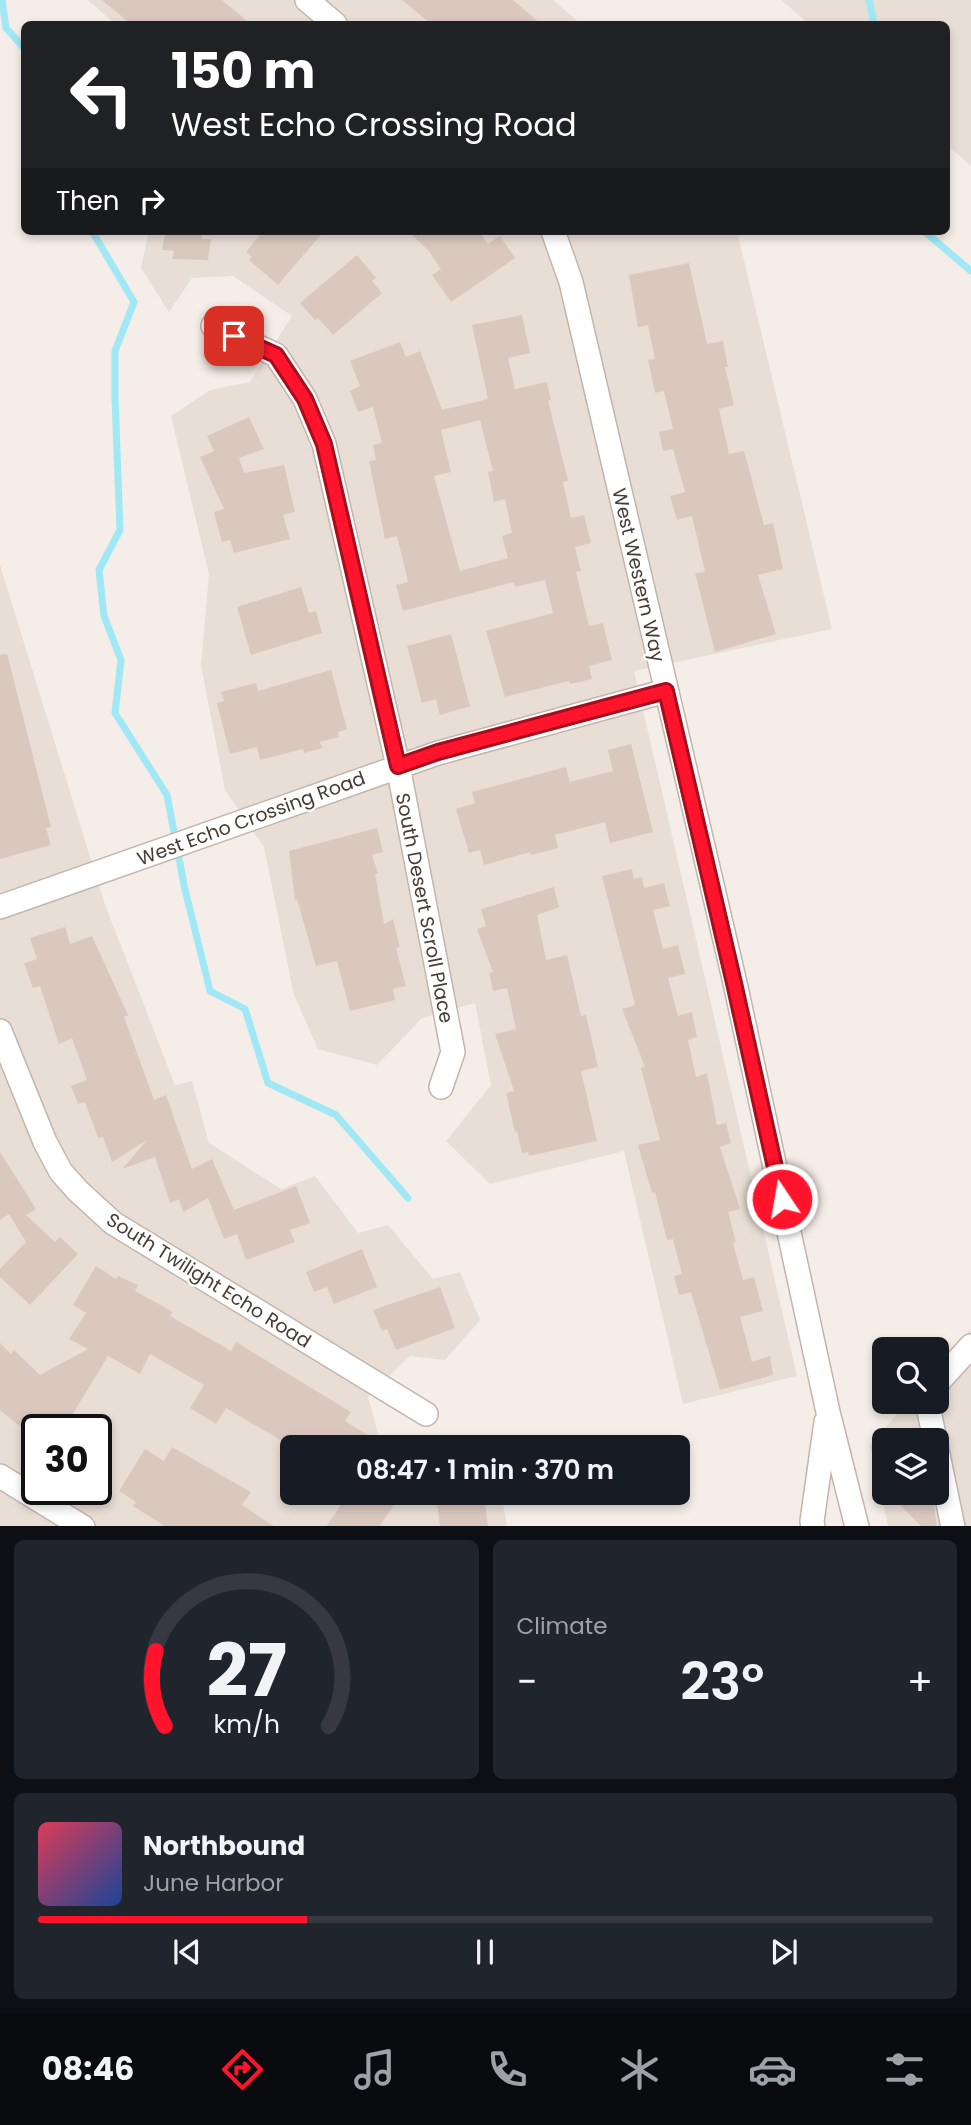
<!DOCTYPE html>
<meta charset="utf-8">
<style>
:root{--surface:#171b24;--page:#20242c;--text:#f1f3f6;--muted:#9ea1a6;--line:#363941;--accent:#ff142c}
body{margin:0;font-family:Poppins,sans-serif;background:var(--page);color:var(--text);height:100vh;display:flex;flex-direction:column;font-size:26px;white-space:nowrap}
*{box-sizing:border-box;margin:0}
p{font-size:23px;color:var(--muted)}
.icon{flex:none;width:38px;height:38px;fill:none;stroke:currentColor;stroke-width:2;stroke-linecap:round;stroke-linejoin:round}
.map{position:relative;height:1526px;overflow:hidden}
.sheet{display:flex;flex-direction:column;gap:14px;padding:14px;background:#0d0f14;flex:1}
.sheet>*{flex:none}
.banner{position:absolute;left:21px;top:21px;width:929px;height:214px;border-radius:10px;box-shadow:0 4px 10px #0003;background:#202124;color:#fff;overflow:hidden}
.controls{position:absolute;left:872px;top:1337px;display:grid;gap:14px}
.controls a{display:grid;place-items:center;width:77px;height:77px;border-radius:10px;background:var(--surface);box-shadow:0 4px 10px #0003;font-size:35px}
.speed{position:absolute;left:21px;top:1414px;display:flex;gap:14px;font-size:35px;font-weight:700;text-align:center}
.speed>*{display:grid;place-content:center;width:91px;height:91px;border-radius:50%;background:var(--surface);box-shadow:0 4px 10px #0003;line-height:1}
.speed .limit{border:4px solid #111;border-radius:10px;background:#fff;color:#111}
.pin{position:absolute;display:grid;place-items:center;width:60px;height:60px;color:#fff;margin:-30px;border-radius:14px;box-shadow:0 4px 10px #0006}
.me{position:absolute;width:77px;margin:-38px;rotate:348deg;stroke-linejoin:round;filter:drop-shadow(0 0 5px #0008)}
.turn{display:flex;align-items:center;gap:24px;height:147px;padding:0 35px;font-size:32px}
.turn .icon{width:91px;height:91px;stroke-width:2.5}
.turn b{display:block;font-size:49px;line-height:60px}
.then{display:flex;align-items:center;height:66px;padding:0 35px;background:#0003;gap:14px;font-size:26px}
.big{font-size:52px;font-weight:600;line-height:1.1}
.sheet .tile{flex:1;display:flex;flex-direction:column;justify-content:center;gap:10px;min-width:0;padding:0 24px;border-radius:10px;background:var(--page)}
.sheet .dial{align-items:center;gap:0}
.dial svg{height:182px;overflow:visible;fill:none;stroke:var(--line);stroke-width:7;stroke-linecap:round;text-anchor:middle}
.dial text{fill:var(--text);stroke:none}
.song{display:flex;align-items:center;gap:21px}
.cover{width:84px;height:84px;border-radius:10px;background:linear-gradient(135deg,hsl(350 70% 55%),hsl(220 70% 35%))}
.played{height:7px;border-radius:4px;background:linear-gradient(90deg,var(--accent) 30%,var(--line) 30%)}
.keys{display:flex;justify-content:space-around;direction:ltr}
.heat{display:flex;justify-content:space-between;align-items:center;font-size:38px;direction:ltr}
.sheet .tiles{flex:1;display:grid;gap:14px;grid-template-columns:1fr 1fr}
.tile:last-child{grid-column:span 2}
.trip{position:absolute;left:280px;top:1435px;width:410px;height:70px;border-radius:10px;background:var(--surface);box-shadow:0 4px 10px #0003;font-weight:600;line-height:70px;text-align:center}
.menu{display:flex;height:112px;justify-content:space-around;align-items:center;background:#090b0e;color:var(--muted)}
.menu .icon{width:49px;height:49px}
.menu .selected{color:var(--accent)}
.menu b{font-size:32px;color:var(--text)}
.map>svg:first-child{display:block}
</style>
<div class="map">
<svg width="971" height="1527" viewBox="0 0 971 1527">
<rect width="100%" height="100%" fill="#f5ede7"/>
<g fill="#e9ded5" fill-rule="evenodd">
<path d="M 88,0 L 553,0 L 581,24 L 115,24 Z"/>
<path d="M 781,0 L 971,0 L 971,166 L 947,145 L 947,24 L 809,24 Z"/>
<path d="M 149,231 L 737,231 L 832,629 L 634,671 L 797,1376 L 683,1404 L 624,1151 L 490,1184 L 446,1141 L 491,1085 L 475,1003 L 422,1018 L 377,1065 L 318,1049 L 294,995 L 264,847 L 225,790 L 201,665 L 209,574 L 171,416 L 210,390 L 250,382 L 292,316 L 233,276 L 192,278 L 169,312 L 141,268 Z"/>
<path d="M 0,565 L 104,902 L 175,1085 L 192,1081 L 209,1143 L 281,1189 L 315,1176 L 358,1233 L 388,1225 L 433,1279 L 460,1272 L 480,1320 L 445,1360 L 410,1356 L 368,1397 L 382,1447 L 292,1447 L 292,1493 L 501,1493 L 507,1526 L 0,1526 ZM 37,1430 L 96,1430 L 96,1489 L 37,1489 Z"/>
<path d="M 971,1329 L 971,1526 L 888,1526 L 870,1445 L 908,1402 L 936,1402 L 936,1369 ZM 884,1440 L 936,1440 L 936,1493 L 884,1493 Z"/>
</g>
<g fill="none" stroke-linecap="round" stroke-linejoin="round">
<g stroke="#a0e8f5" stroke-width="7">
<path d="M 2,0 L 6,28 L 24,48"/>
<path d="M 869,0 L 874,24"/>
<path d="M 92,231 L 134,302 L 115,351 L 115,398 L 120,530 L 99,570 L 104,616 L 121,660 L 115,713 L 167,795 L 184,885 L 210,991 L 245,1009 L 268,1083 L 336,1115 L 408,1198"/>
<path d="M 924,231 L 971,271"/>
</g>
</g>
<g fill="#dac8bf" fill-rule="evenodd">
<path d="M 102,0 L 222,0 L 251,24 L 131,24 Z"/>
<path d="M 402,0 L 513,0 L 541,24 L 431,24 Z"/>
<path d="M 166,231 L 203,231 L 201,239 L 211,239 L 208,260 L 172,259 L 174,251 L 162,250 Z"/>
<path d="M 263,231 L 324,231 L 278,285 L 249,260 L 252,257 L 246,252 Z"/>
<path d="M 408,231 L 479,231 L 488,244 L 500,236 L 515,258 L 451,302 L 432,275 L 441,269 L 429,251 Z"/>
<path d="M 357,255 L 376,278 L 372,281 L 382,293 L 333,335 L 318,318 L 315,320 L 300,303 Z"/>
<path d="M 689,263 L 707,344 L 723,341 L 728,367 L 725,367 L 734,405 L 719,409 L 729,454 L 744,451 L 764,525 L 773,523 L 783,569 L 758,575 L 776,634 L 715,652 L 695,573 L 705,572 L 692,516 L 677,520 L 670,496 L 685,492 L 673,449 L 663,451 L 659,432 L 673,429 L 664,391 L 655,393 L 648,360 L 655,359 L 648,325 L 638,327 L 629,275 Z"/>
<path d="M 522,315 L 530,353 L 508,358 L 515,389 L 547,382 L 551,400 L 548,401 L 568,481 L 563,482 L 571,518 L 584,515 L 591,543 L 575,547 L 581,571 L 576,572 L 589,626 L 603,623 L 612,660 L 589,666 L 592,679 L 570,684 L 569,681 L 505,697 L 486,631 L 553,613 L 545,580 L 515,587 L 514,582 L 403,611 L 396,585 L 408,582 L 397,536 L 385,539 L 369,461 L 376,460 L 373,445 L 382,443 L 373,407 L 358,412 L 350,391 L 360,386 L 350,361 L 400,342 L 406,357 L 420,351 L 442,410 L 488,399 L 472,325 ZM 480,420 L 493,471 L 488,472 L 494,502 L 505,499 L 512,533 L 502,536 L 508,558 L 460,571 L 434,476 L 451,472 L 441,430 Z"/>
<path d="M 249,417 L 264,449 L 239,458 L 244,473 L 284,465 L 295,512 L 283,515 L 290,539 L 234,553 L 230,540 L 222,542 L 214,512 L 224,509 L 200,457 L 214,451 L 207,436 Z"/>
<path d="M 301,587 L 309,613 L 316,611 L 322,633 L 251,655 L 237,607 Z"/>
<path d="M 451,634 L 470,706 L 440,715 L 436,699 L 422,703 L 407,646 Z"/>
<path d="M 7,654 L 51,827 L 46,828 L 51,845 L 0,859 L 0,655 Z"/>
<path d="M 331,670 L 347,729 L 338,732 L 339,737 L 320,742 L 322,748 L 304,753 L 303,749 L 260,760 L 257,747 L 230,754 L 217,703 L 224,701 L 221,692 L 256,683 L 258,691 Z"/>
<path d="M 631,744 L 653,832 L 610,843 L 605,822 L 555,835 L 558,848 L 531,855 L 530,852 L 484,865 L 480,850 L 469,853 L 456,809 L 475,803 L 472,792 L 566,767 L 570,782 L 613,771 L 608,750 Z"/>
<path d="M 377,828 L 383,852 L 372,855 L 378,873 L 375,874 L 384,924 L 393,919 L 400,947 L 396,948 L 406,986 L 393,989 L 395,1000 L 350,1011 L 337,961 L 316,966 L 297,899 L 295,900 L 289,851 Z"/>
<path d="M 632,869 L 634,879 L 642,877 L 644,888 L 664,883 L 670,906 L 653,910 L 663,949 L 678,945 L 685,974 L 668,978 L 678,1016 L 692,1012 L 697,1037 L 688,1040 L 696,1077 L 707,1073 L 717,1125 L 726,1123 L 731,1143 L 720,1147 L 740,1209 L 728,1212 L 736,1242 L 733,1243 L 743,1280 L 754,1277 L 763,1311 L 740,1317 L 752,1362 L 770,1356 L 773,1375 L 720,1390 L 691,1292 L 679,1295 L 674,1276 L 682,1274 L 673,1239 L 667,1240 L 655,1192 L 652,1193 L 638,1145 L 660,1140 L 641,1068 L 645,1067 L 622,1009 L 635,1005 L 602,876 Z"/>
<path d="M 554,887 L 559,907 L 537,915 L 546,960 L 567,955 L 581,1016 L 586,1015 L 598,1067 L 581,1071 L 597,1141 L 529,1156 L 528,1152 L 522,1153 L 517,1131 L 515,1132 L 506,1093 L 514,1091 L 495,1034 L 516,1029 L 507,988 L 493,991 L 489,973 L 493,972 L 477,929 L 486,926 L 481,909 Z"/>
<path d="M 65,927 L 70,944 L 92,936 L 128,1015 L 124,1017 L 154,1100 L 166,1095 L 192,1169 L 212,1159 L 234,1210 L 296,1186 L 310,1223 L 290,1230 L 295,1242 L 246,1260 L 237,1234 L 224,1239 L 208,1198 L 183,1212 L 179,1199 L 170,1203 L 155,1157 L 122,1169 L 147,1140 L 112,1162 L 103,1137 L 98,1138 L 85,1102 L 78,1104 L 71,1086 L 87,1080 L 72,1038 L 59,1044 L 40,986 L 33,988 L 24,963 L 37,959 L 30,938 Z"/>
<path d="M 0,1152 L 36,1209 L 26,1215 L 55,1242 L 60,1237 L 78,1254 L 30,1305 L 0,1277 L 0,1269 L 26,1242 L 9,1214 L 0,1220 Z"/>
<path d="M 362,1249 L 377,1287 L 334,1304 L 327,1287 L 314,1292 L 306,1272 Z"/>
<path d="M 96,1266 L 116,1279 L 118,1276 L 138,1285 L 135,1291 L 173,1312 L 170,1316 L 231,1351 L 236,1342 L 351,1412 L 345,1421 L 387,1447 L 292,1447 L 226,1408 L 216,1424 L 190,1408 L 204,1385 L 150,1354 L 140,1374 L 108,1356 L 63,1430 L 37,1430 L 37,1441 L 0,1410 L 0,1343 L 11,1354 L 14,1350 L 40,1375 L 88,1349 L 69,1339 L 86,1313 L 73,1305 Z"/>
<path d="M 440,1287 L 455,1328 L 396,1350 L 387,1329 L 382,1331 L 373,1310 Z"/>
<path d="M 172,1447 L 251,1492 L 242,1505 L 275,1527 L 166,1527 L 133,1506 L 136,1502 L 119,1491 L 145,1449 L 164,1461 Z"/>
<path d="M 349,1493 L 402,1493 L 379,1527 L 326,1527 Z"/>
<path d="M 436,1493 L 484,1493 L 488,1527 L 440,1527 Z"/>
<path d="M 888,1493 L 932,1493 L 937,1527 L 922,1527 Z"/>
</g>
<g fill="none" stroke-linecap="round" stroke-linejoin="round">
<g stroke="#c4b5ac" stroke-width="26">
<g id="minor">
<path d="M 307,0 L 335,24"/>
<path d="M 553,231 L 571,282 L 735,983 L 828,1412 L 857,1527"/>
<path d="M 213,326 L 276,355 L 305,399 L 324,444 L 398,766 L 453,1052 L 441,1087"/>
<path d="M 0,907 L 438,753 L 666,691"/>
<path d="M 0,1031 L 45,1142 L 61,1172 L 78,1191 L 113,1223 L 426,1414"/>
<path d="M 936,1387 L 939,1381 L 971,1346"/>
<path d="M 930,1402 L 928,1406 L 935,1440"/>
<path d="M 936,1445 L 953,1527"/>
<path d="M 0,1476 L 83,1527"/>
<path d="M 813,1527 L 812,1521 L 826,1422"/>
</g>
</g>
<use href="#minor" stroke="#fff" stroke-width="23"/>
</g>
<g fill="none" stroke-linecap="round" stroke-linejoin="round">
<g stroke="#a60d1d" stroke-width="18">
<path id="route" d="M 234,336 L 276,355 L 305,399 L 324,444 L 398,766 L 438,752 L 666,691 L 734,983 L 782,1199"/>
</g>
<use href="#route" stroke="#ff142c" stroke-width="12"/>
</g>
<g text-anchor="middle" stroke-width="5" stroke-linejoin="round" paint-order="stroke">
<g font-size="19" fill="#483c35" stroke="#fff">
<text transform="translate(639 575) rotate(77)" y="7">West Western Way</text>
<text transform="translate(251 818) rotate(-20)" y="7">West Echo Crossing Road</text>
<text transform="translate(425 908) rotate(79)" y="7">South Desert Scroll Place</text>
<text transform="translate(209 1280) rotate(32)" y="7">South Twilight Echo Road</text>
</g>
</g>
</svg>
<div class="controls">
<a><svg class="icon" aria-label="search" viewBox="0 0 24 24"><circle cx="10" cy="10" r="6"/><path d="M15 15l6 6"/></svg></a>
<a><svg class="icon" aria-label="layers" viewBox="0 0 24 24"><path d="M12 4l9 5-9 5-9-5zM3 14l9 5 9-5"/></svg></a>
</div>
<div class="speed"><div class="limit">30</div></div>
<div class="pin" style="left:234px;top:336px;background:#d93025"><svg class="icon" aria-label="arrive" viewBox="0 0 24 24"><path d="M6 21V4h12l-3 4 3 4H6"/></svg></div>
<svg class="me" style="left:782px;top:1199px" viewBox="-20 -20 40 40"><circle r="17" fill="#ff142c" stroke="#fff" stroke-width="3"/><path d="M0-11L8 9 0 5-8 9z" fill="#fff"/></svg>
<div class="trip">08:47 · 1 min · 370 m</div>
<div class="banner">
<div class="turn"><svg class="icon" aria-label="left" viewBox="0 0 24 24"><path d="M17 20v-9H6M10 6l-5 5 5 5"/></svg><div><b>150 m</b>West Echo Crossing Road</div></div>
<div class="then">Then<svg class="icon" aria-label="right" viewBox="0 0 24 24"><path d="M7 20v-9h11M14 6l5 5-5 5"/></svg></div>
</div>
</div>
<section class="sheet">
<div class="tiles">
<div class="tile dial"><svg viewBox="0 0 100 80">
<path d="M14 69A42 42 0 1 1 86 69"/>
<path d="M14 69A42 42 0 0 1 10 36" stroke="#ff142c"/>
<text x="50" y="56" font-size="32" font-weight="700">27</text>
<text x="50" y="72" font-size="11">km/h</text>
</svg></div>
<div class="tile"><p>Climate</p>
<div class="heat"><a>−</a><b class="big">23°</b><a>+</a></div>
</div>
<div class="tile">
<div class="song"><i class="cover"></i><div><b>Northbound</b><p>June Harbor</p></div></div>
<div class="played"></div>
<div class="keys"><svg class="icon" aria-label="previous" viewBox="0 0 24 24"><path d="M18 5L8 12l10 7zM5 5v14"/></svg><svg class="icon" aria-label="pause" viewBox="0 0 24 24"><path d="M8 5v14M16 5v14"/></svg><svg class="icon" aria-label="next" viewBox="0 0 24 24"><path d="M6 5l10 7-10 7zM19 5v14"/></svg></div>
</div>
</div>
</section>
<nav class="menu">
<b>08:46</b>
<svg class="icon selected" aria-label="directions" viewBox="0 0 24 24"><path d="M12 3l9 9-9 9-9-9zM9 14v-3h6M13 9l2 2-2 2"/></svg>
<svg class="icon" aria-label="music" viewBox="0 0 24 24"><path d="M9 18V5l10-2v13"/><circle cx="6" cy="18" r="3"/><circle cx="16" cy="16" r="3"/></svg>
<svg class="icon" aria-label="phone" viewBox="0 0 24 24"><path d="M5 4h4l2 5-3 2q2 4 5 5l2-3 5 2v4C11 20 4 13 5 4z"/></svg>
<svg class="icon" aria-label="climate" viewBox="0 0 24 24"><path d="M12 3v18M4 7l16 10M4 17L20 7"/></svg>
<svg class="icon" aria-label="car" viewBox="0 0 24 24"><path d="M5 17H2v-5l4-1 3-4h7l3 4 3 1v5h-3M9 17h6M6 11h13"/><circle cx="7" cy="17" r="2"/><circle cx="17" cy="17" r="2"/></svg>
<svg class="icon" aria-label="filters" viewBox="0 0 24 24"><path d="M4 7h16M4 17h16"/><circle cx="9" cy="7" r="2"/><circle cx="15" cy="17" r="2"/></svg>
</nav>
